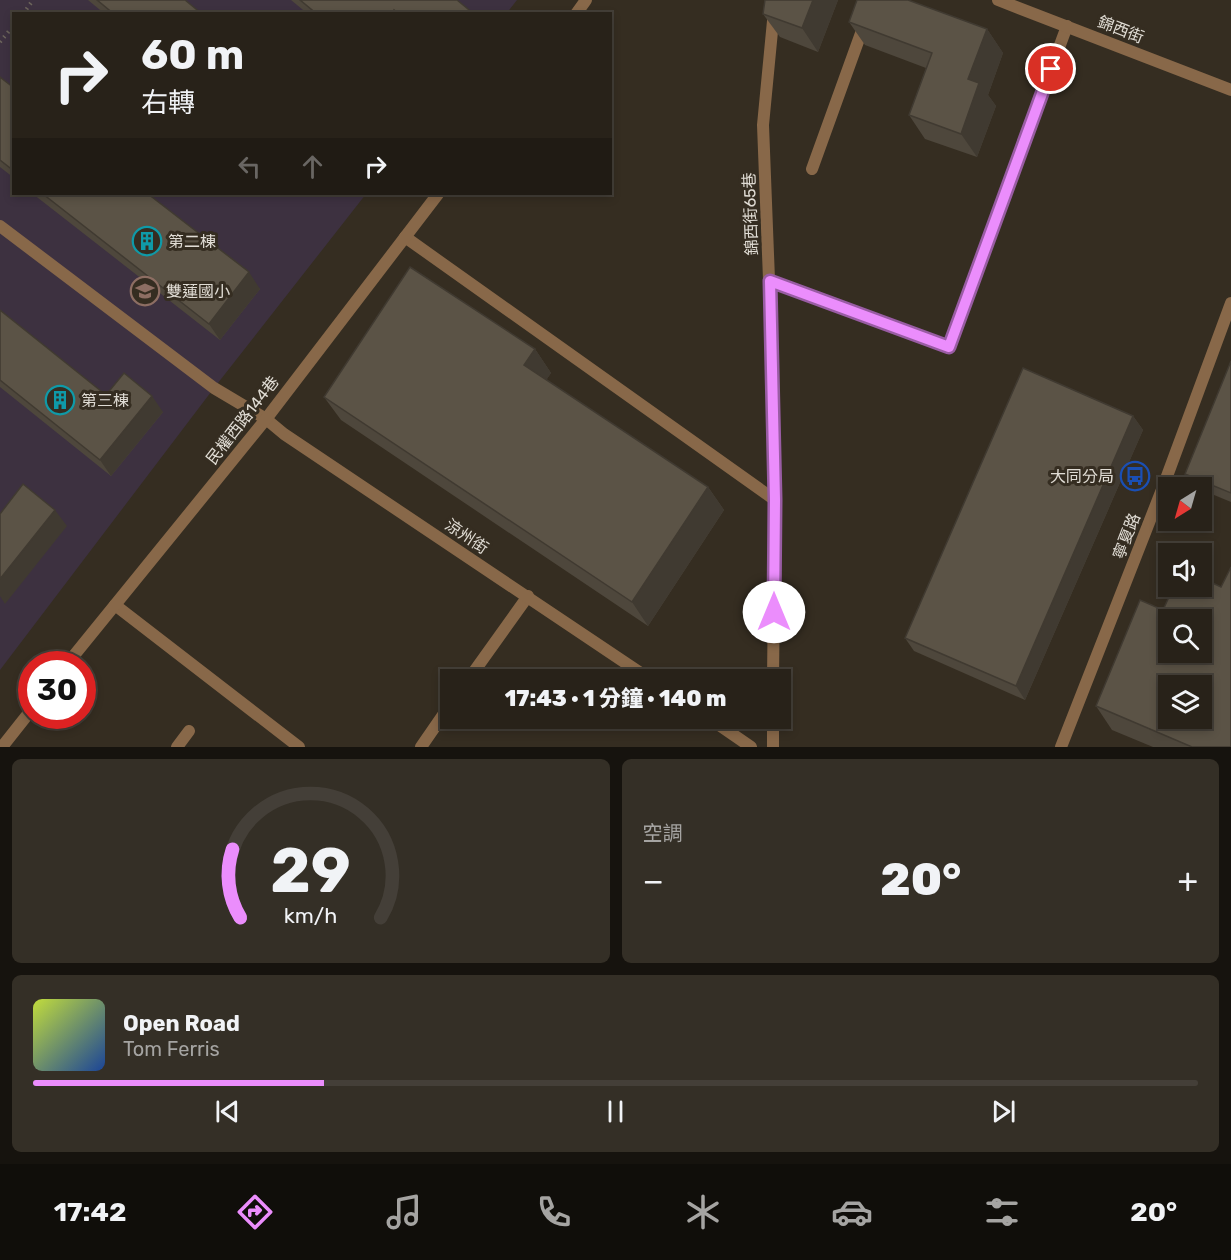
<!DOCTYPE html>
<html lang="zh-TW">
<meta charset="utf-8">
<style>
:root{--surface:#282219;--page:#342f26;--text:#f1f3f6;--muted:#a5a4a2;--line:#443f38;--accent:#eb8dfc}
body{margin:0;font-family:Rubik,"Noto Sans TC",sans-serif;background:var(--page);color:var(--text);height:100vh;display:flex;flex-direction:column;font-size:22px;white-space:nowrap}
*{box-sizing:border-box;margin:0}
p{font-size:20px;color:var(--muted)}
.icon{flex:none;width:33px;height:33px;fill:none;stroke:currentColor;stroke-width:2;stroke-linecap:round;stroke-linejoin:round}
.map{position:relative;height:747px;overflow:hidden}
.details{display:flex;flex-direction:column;gap:12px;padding:12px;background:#16130e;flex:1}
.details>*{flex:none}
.top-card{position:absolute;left:12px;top:12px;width:600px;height:183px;border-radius:0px;box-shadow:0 3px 9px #0003,0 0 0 2px var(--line);background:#282219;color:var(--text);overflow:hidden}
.needle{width:39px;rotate:217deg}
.controls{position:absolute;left:1158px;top:477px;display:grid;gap:12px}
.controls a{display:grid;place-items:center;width:54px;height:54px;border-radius:0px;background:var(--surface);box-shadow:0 3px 9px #0003,0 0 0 2px var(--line);font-size:30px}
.speed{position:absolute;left:18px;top:651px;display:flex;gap:12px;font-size:30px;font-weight:700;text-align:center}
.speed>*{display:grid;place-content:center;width:78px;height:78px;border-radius:50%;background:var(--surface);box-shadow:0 3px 9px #0003,0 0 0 2px var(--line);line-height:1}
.speed .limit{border:9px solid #d22;background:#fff;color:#111}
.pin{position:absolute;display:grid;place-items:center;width:51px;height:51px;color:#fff;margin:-26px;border:3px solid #fff;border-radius:50%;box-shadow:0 2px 6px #0007}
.me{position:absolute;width:66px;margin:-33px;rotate:0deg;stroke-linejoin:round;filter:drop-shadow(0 0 4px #0008)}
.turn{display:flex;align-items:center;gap:21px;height:126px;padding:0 30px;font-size:27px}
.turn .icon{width:78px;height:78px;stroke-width:2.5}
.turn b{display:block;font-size:42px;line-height:51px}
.lanes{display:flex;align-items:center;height:57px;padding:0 30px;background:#0003;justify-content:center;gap:30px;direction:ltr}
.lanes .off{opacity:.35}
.big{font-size:45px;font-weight:800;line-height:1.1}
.details .widget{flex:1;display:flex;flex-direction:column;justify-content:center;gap:9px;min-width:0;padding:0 21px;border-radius:9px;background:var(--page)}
.details .dial{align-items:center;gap:0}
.dial svg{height:156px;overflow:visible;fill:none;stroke:var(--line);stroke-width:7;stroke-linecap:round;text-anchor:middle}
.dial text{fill:var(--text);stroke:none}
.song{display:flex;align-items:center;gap:18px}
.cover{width:72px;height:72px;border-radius:9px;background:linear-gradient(135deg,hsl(70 70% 55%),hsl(220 70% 35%))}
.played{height:6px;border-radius:3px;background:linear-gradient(90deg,var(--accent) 25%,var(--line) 25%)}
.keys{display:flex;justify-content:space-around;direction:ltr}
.heat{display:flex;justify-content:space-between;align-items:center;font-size:33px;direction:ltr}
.details .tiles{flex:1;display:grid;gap:12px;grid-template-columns:1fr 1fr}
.widget:last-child{grid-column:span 2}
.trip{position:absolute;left:440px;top:669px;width:351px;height:60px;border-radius:0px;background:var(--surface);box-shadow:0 3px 9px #0003,0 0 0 2px var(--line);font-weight:800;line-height:60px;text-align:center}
.tab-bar{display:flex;height:96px;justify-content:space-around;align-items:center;background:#100e0a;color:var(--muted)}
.tab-bar .icon{width:42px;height:42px}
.tab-bar .selected{color:var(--accent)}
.tab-bar b{font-size:27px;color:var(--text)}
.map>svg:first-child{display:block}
</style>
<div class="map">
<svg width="1231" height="747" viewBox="0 0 1231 747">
<rect width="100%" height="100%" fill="#352d21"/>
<path fill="#3d3140" d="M 0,0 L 517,0 L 506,14 L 14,14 L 14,194 L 366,194 L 214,388 L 0,670 Z"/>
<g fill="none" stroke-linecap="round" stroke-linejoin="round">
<g stroke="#6c655b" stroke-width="4" stroke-dasharray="1.5 4.5" stroke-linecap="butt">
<path d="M 23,14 L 33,0"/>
<path d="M 0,42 L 14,25"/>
</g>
<g stroke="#886849" stroke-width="12">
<path d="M 812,169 L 873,0"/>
<path d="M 0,226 L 214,388 L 266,419"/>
<path d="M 405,237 L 775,500"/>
<path d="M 770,281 L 949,347 L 1067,26"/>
<path d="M 468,680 L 528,596"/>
<path d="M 177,747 L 189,731"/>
<path d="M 421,747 L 450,705"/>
</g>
<g stroke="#886849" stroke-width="12">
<path d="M 998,0 L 1231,90"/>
<path d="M 576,14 L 586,0"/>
<path d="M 266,419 L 284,434 L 651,680"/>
<path d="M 115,605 L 299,747"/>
<path d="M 67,664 L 266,419 L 438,194"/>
<path d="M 773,680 L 775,500 L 772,357 L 763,125 L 775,0"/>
<path d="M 709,718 L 751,747"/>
<path d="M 2,747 L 32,709"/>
<path d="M 773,747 L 773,718"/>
</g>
<path stroke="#886849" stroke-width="12" d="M 1061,747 L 1163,487 L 1231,303"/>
</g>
<g fill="#4e473c">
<path d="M 88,0 L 185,0 L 202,14 L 105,14 Z"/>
<path d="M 291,0 L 457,0 L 474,14 L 308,14 Z"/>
<path d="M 765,0 L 838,0 L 818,52 L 780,37 L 763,14 Z"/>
<path d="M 849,22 L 987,29 L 1003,53 L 988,95 L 996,106 L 977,157 L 925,139 L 909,115 L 926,68 L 865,45 Z"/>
<path d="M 0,77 L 14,88 L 14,178 L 0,167 Z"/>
<path d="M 33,194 L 148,194 L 260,289 L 220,340 Z"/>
<path d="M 0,310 L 106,395 L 163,412 L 111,476 L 0,387 Z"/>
<path d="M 535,349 L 551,373 L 546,380 L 708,487 L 724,510 L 648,626 L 341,420 L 324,397 Z"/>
<path d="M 1231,361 L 1231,502 L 1202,490 L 1202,488 L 1196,488 L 1193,486 L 1185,474 Z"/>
<path d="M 1133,416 L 1143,430 L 1025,700 L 914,651 L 905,638 Z"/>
<path d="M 1163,610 L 1231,747 L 1153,747 L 1112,730 L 1096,706 Z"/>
</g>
<g fill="#403a31">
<path d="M 813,0 L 838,0 L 818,52 L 802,28 Z"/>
<path d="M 987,29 L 1003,53 L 988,95 L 996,106 L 977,157 L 961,134 L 968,79 Z"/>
<path d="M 249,272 L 260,289 L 220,340 L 209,324 Z"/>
<path d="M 535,349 L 551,373 L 541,388 L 524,365 Z"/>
<path d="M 152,396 L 163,412 L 111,476 L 100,460 Z"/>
<path d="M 1133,416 L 1143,430 L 1025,700 L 1016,686 Z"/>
<path d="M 708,487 L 724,510 L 648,626 L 632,602 Z"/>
<path d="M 55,510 L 67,526 L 5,604 L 0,596 L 0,579 Z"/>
</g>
<g fill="#5b5346" stroke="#403a31" stroke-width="1.5" fill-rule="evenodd">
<path d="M 97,0 L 185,0 L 202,14 L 114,14 Z"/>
<path d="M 300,0 L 457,0 L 474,14 L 398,14 L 394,10 L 391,14 L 317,14 Z"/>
<path d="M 765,0 L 813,0 L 802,28 L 763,14 Z"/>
<path d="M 857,0 L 908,0 L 987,29 L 968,79 L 979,83 L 961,134 L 909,115 L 932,53 L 849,22 Z"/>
<path d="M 0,77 L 14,88 L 14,171 L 0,160 Z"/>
<path d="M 43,194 L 148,194 L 249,272 L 209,324 Z"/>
<path d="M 410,267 L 535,349 L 524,365 L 708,487 L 632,602 L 324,397 Z"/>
<path d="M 0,310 L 106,395 L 124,373 L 152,396 L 100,460 L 0,380 Z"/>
<path d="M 1231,361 L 1231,493 L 1185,474 Z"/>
<path d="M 1023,368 L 1133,416 L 1016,686 L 905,638 Z"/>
<path d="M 23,484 L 55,510 L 0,579 L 0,514 Z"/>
<path d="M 1231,567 L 1231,747 L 1192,747 L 1096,706 L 1140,600 L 1163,610 L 1174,586 L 1202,586 L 1202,578 L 1221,587 ZM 1168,620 L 1202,620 L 1202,652 L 1168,652 ZM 1168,686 L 1202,686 L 1202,718 L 1168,718 Z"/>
</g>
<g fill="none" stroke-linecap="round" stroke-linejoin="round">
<g stroke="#995ca4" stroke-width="15">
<path id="route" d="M 774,612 L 775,500 L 770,281 L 949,347 L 1051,69"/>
</g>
<use href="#route" stroke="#eb8dfc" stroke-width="10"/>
</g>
<defs>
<g id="building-ring" transform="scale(1.5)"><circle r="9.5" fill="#352d21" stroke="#0f9aa8" stroke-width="1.5"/><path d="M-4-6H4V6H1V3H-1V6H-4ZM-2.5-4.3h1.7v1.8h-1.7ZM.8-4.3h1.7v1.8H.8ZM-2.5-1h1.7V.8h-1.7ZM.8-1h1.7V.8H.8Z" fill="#0f9aa8"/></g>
<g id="school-ring" transform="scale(1.5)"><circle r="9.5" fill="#352d21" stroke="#8d6e63" stroke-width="1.5"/><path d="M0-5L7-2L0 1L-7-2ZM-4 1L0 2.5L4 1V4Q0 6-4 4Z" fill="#8d6e63"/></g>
<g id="bus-ring" transform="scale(1.5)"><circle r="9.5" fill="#352d21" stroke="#1a4fb4" stroke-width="1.5"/><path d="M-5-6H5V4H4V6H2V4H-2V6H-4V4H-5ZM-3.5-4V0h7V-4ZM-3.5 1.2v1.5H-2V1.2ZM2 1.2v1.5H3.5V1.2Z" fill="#1a4fb4"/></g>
</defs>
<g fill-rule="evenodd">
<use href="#building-ring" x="147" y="241"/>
<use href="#school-ring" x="145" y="291"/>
<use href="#building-ring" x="60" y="400"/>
<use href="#bus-ring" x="1135" y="476"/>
</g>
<g text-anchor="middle" stroke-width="6" stroke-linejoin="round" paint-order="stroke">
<g font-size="16" fill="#e0dcd4" stroke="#352d21">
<text transform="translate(1121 29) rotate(21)" y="6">錦西街</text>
<text transform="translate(750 214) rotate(-92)" y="6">錦西街65巷</text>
<text transform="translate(242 420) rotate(-52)" y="6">民權西路144巷</text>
<text transform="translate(467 536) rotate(34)" y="6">涼州街</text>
<text transform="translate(1126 536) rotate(-69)" y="6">寧夏路</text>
</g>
<g font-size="16" fill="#e0dcd4" stroke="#352d21" text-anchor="start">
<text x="168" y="247">第二棟</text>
<text x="166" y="297">雙蓮國小</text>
<text x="81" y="406">第三棟</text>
<text x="1114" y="482" text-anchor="end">大同分局</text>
</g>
</g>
</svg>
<div class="controls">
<a><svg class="needle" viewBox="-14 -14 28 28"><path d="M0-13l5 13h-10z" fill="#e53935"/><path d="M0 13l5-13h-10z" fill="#a5a4a2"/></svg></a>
<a><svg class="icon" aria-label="sound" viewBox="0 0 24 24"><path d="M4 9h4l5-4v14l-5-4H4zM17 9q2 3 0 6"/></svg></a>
<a><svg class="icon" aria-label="search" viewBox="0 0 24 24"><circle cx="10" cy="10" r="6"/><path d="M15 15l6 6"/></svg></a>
<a><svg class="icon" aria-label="layers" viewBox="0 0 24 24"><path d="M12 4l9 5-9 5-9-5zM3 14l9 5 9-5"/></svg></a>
</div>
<div class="speed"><div class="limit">30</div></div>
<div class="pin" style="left:1051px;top:69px;background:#d93025"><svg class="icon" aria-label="arrive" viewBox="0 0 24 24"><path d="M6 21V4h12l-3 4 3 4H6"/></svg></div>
<svg class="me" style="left:774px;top:612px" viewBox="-20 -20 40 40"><circle r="19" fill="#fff"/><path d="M0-13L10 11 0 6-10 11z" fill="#eb8dfc"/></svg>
<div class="trip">17:43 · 1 分鐘 · 140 m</div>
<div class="top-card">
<div class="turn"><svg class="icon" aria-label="right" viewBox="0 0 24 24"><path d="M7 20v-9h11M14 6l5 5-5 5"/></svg><div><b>60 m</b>右轉</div></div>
<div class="lanes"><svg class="icon off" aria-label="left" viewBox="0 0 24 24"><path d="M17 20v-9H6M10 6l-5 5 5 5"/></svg><svg class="icon off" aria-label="ahead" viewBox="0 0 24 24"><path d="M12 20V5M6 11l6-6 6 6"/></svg><svg class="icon" aria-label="right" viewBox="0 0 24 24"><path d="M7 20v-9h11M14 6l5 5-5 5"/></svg></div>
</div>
</div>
<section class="details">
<div class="tiles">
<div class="widget dial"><svg viewBox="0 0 100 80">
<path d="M14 69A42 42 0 1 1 86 69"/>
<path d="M14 69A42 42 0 0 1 10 34" stroke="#eb8dfc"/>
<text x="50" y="56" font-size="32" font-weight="700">29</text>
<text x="50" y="72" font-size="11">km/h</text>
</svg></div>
<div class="widget"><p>空調</p>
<div class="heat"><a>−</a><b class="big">20°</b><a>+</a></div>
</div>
<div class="widget">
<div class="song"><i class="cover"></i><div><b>Open Road</b><p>Tom Ferris</p></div></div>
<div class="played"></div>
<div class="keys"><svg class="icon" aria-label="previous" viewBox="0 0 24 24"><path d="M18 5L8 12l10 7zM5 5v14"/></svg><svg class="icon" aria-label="pause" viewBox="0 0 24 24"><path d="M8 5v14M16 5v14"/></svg><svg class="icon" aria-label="next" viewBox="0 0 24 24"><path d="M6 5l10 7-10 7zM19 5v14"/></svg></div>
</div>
</div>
</section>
<nav class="tab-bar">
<b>17:42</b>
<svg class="icon selected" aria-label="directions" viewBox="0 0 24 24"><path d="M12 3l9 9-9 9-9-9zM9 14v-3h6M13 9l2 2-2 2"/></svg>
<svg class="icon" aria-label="music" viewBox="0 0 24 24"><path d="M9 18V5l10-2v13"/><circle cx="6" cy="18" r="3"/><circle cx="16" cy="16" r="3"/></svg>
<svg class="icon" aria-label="phone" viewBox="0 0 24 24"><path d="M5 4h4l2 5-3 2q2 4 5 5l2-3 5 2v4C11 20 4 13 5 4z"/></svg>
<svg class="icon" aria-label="climate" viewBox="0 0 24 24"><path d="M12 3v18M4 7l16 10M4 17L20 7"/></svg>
<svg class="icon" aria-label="car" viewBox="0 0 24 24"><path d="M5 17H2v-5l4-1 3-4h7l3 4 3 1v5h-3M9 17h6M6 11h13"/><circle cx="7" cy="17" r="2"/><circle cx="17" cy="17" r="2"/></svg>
<svg class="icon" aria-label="filters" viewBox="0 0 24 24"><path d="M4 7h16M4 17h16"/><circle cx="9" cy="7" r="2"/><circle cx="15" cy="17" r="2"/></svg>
<b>20°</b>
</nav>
